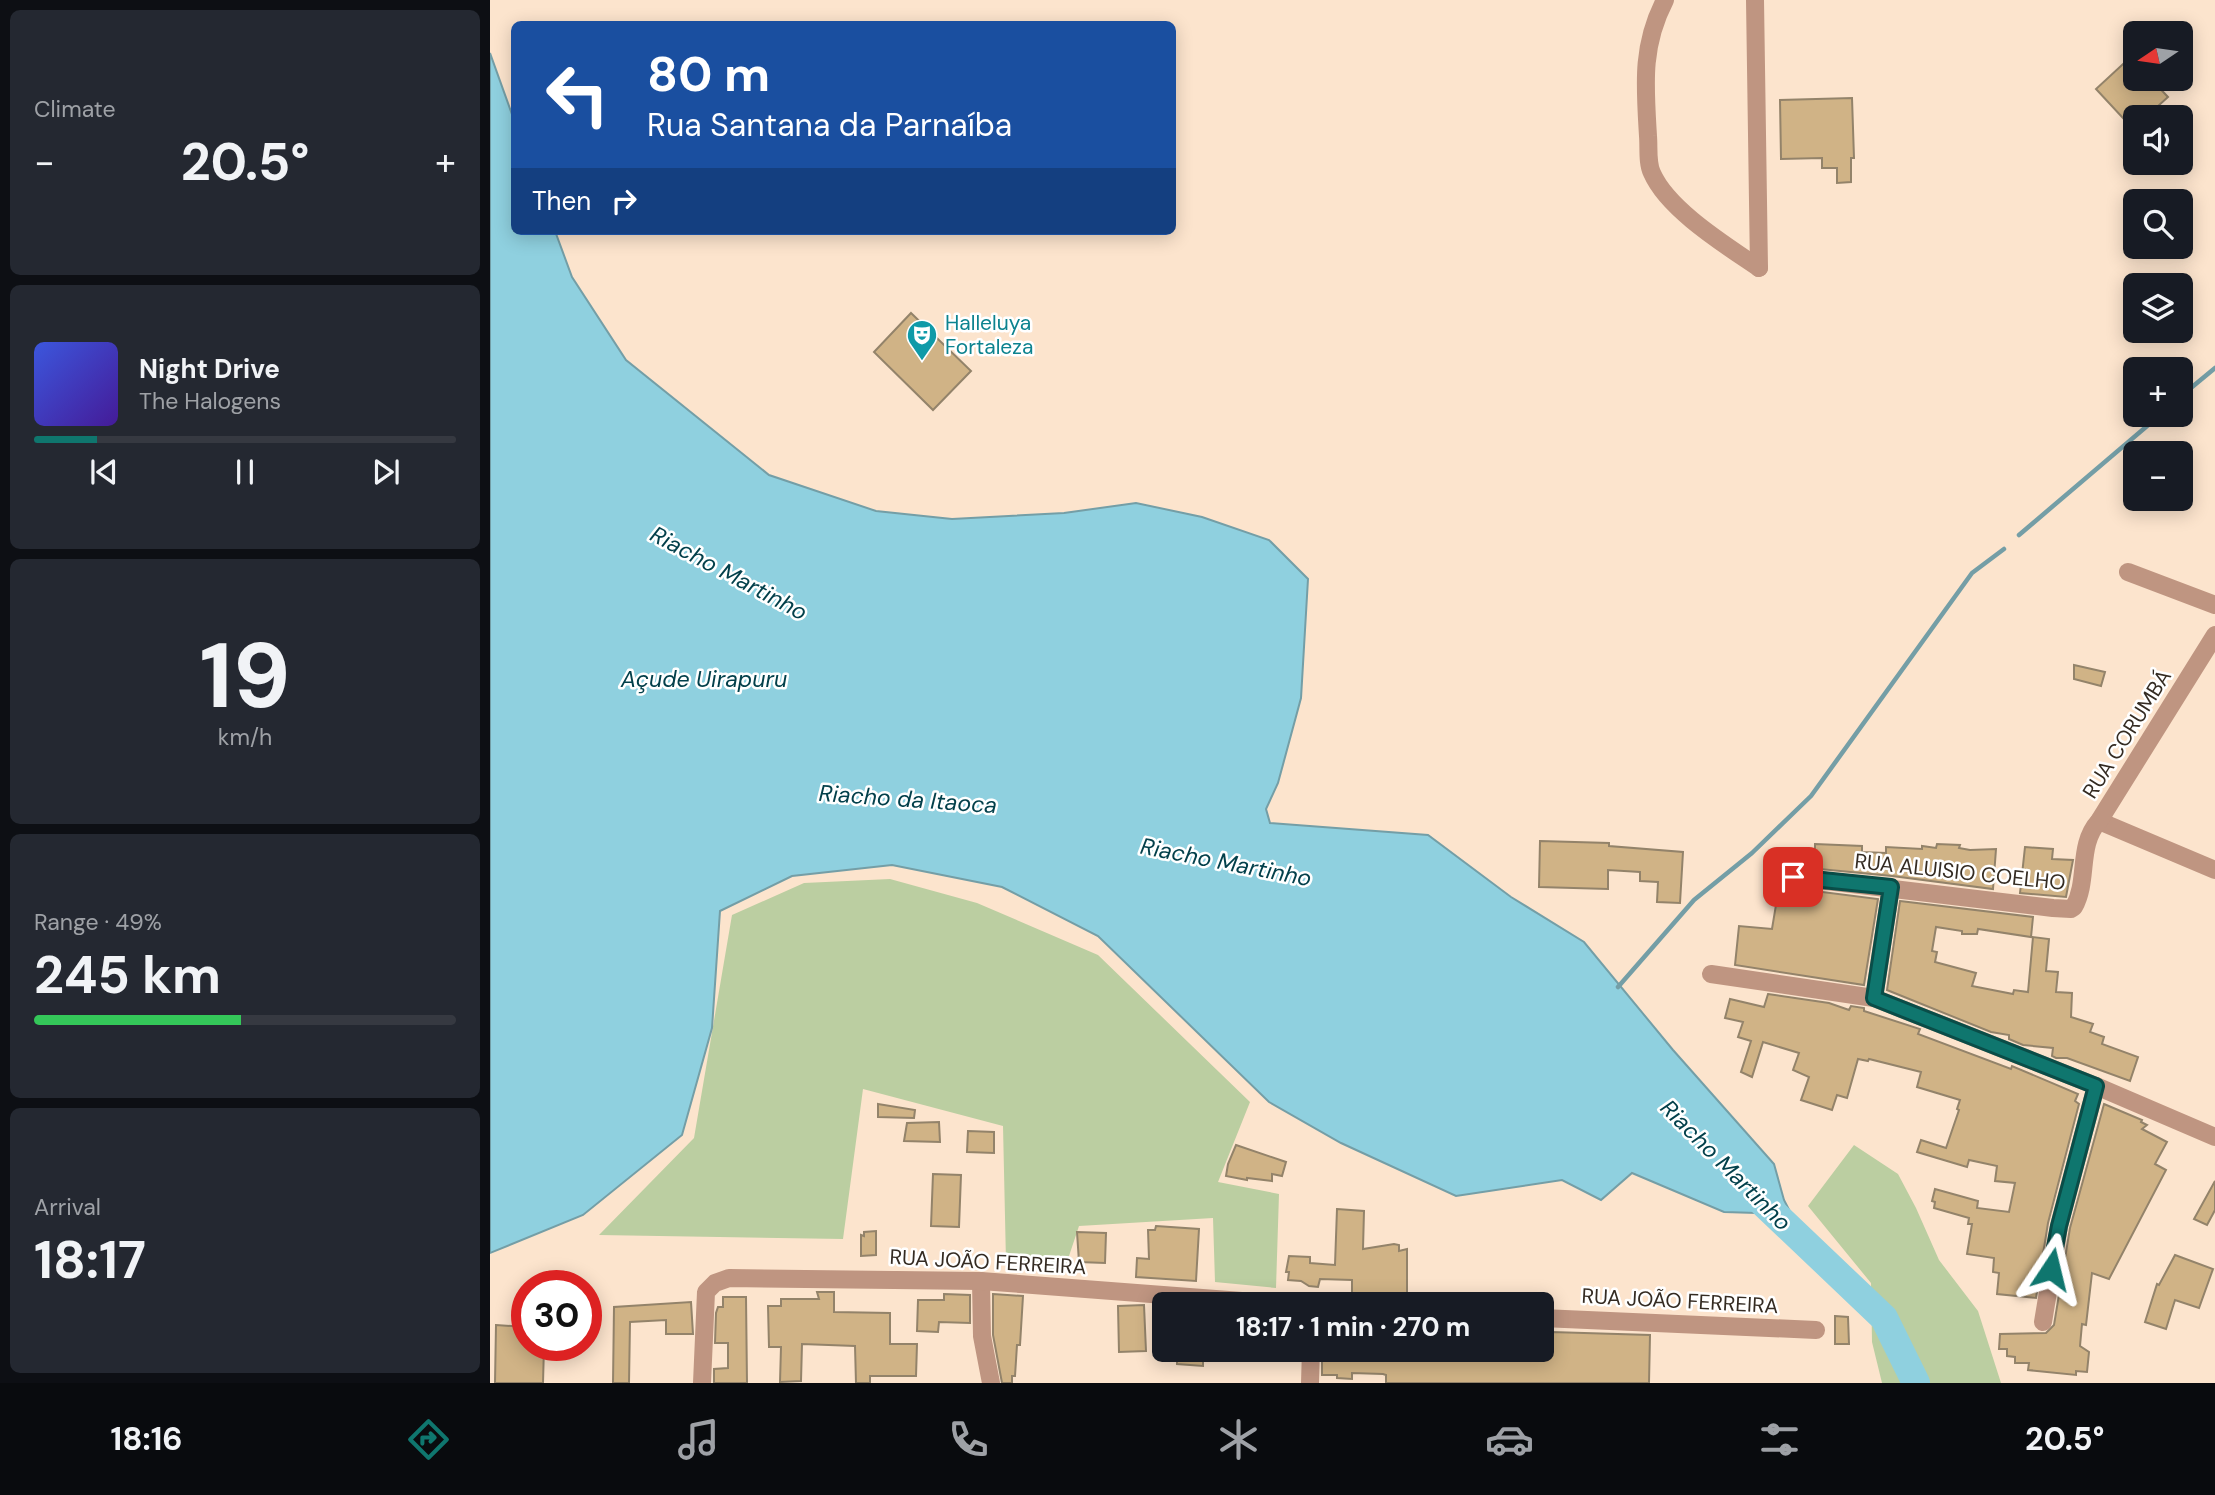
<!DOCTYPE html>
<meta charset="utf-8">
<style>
:root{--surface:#171b24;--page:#242831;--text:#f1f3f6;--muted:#9ea1a6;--line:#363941;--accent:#0f766e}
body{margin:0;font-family:"DM Sans",sans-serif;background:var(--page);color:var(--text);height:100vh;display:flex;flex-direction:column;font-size:26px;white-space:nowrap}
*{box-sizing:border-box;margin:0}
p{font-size:23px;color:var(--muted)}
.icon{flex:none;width:38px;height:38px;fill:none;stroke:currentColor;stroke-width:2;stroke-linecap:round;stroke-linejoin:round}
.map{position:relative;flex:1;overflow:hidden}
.sheet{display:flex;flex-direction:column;gap:10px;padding:10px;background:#0d0f14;width:490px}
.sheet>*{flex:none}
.hud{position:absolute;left:21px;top:21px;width:665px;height:214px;border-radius:10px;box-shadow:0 4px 18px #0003;background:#1a4fa0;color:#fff;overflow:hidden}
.needle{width:46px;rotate:257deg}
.controls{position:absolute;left:1633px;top:21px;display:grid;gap:14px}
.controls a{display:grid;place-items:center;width:70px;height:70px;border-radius:10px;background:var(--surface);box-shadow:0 4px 18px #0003;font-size:35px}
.speed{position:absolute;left:21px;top:1270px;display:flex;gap:14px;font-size:35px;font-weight:700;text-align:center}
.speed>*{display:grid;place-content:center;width:91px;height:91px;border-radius:50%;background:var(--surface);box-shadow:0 4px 18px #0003;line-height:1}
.speed .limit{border:10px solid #d22;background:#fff;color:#111}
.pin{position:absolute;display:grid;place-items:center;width:60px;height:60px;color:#fff;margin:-30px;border-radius:14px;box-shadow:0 4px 10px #0006}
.me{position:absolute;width:77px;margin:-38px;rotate:10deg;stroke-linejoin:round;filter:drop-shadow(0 0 5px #0008)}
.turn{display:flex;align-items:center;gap:24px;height:147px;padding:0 21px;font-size:32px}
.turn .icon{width:91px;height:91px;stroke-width:2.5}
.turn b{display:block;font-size:49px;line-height:60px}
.then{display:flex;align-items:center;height:66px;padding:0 21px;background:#0003;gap:14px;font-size:26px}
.big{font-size:52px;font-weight:700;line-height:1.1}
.sheet .widget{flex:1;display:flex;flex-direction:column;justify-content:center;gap:10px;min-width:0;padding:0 24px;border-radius:10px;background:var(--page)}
.sheet .dial{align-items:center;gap:0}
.dial b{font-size:91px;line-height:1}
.song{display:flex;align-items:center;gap:21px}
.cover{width:84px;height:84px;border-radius:10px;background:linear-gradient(135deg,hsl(230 70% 55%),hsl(260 70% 35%))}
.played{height:7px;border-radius:4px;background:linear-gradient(90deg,var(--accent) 15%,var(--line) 15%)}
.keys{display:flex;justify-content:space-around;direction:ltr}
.heat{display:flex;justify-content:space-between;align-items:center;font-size:38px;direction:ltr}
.charge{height:10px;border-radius:5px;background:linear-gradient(90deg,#34c759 49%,var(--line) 0)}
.trip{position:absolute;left:662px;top:1292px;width:402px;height:70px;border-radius:10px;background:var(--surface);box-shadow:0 4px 18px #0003;font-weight:700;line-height:70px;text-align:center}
.tabs{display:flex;height:112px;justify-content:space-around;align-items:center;background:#090b0e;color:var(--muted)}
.tabs .icon{width:49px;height:49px}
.tabs .current{color:var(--accent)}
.tabs b{font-size:32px;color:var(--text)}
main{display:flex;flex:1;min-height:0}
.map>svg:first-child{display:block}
</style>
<main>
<section class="sheet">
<div class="widget"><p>Climate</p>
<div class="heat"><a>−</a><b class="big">20.5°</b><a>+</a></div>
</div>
<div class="widget">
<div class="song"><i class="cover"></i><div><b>Night Drive</b><p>The Halogens</p></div></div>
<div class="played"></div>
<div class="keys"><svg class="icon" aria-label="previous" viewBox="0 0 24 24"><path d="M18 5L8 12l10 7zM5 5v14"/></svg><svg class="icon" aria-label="pause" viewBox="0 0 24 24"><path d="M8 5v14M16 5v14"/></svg><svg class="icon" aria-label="next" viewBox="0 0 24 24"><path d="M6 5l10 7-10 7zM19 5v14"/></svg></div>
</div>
<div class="widget dial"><b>19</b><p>km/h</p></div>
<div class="widget"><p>Range · 49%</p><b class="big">245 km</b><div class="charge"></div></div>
<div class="widget"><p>Arrival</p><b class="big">18:17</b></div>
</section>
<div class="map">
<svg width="1725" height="1383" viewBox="0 0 1725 1383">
<rect width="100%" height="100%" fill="#fce4cd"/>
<g fill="#bbcea1">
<path d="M 400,879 L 487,903 L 608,955 L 760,1102 L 728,1182 L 789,1194 L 786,1288 L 725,1282 L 723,1218 L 589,1226 L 574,1271 L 516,1262 L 513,1126 L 373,1089 L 353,1239 L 109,1235 L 204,1138 L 242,915 L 314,883 Z"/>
<path d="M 1364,1145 L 1408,1174 L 1426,1208 L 1449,1260 L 1488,1311 L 1511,1383 L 1392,1383 L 1382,1342 L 1381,1283 L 1318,1206 Z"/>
</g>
<path fill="#8fd0df" stroke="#749ea6" stroke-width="2" d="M 0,53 L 24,120 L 24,231 L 65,231 L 82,277 L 136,360 L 279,475 L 386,511 L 462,519 L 574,513 L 646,503 L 712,517 L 779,540 L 818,579 L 811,698 L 788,783 L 776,809 L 780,823 L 938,835 L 1021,897 L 1094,942 L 1183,1050 L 1284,1164 L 1294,1200 L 1311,1233 L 1267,1213 L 1234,1212 L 1142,1173 L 1111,1200 L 1072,1180 L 966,1196 L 851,1143 L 779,1102 L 608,936 L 512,887 L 402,865 L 302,876 L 230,911 L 222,1028 L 192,1135 L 93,1215 L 0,1253 Z"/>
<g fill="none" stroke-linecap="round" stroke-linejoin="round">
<g stroke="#749ea6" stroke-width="4.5">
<path d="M 1690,397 L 1725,368"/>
<path d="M 1529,535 L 1670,415"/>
<path d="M 1128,987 L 1204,900 L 1262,853 L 1321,796 L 1482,573 L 1514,549"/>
</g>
<path stroke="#8fd0df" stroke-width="28" d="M 1271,1201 L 1394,1318 L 1426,1383"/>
</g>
<g fill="#d0b386" stroke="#93836a" stroke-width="2">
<path d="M 1645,53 L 1645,79 L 1661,79 L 1678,97 L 1656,117 L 1645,117 L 1645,131 L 1606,89 Z"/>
<path d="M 1362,98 L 1364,158 L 1361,158 L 1361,182 L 1347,183 L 1347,168 L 1332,168 L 1332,158 L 1291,159 L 1290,100 Z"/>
<path d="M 421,313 L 481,371 L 443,410 L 384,352 Z"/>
<path d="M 1584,665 L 1615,672 L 1611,686 L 1584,679 Z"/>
<path d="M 1050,841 L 1119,843 L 1119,846 L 1193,852 L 1190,903 L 1167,902 L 1168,882 L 1150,881 L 1150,872 L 1118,870 L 1118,889 L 1049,887 Z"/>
<path d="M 1325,844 L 1372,846 L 1372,852 L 1396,853 L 1396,847 L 1432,849 L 1432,846 L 1446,848 L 1447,844 L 1470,845 L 1469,848 L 1480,850 L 1506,849 L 1503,889 L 1402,876 L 1299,866 L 1294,870 L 1292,876 L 1293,882 L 1301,888 L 1388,899 L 1374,985 L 1245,965 L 1249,926 L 1282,929 L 1295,851 L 1305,849 L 1325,851 Z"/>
<path d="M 1535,847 L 1563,849 L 1562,859 L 1583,860 L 1576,897 L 1530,893 Z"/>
<path d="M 1410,901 L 1543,917 L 1541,937 L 1488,929 L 1487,934 L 1472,934 L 1472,931 L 1446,927 L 1442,951 L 1447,952 L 1445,962 L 1486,973 L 1482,986 L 1523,994 L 1524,990 L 1538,992 L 1543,937 L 1559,939 L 1556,971 L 1568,972 L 1566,992 L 1582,993 L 1581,1017 L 1603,1024 L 1600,1032 L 1614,1037 L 1612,1044 L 1648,1057 L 1640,1081 L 1577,1058 L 1566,1058 L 1562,1056 L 1563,1048 L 1533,1045 L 1519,1039 L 1519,1035 L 1501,1032 L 1397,990 Z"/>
<path d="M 1278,994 L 1339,1003 L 1359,1010 L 1361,1006 L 1374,1008 L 1374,1011 L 1430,1029 L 1428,1034 L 1521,1069 L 1522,1066 L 1588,1094 L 1585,1101 L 1589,1104 L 1558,1223 L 1546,1298 L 1507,1294 L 1509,1273 L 1503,1272 L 1504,1258 L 1477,1254 L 1482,1224 L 1478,1224 L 1479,1218 L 1444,1208 L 1445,1202 L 1442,1201 L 1445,1189 L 1488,1201 L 1487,1208 L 1519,1212 L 1525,1183 L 1505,1181 L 1507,1166 L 1479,1160 L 1477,1167 L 1427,1152 L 1431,1140 L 1456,1148 L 1469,1110 L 1467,1109 L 1470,1100 L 1427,1087 L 1431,1072 L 1379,1059 L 1378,1061 L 1368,1059 L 1357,1098 L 1347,1095 L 1342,1110 L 1311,1100 L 1319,1077 L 1303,1070 L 1309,1053 L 1273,1042 L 1262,1077 L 1251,1072 L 1261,1041 L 1248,1037 L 1253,1022 L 1235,1018 L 1240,999 L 1274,1007 Z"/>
<path d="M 388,1104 L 425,1110 L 424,1118 L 388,1117 Z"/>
<path d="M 1614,1104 L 1652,1120 L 1651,1122 L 1657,1125 L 1652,1129 L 1677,1142 L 1665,1164 L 1676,1170 L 1619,1279 L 1602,1273 L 1596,1325 L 1592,1324 L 1590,1346 L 1599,1352 L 1597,1372 L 1586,1371 L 1586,1375 L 1538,1370 L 1539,1363 L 1525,1363 L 1525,1357 L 1517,1356 L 1517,1349 L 1509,1349 L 1510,1334 L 1556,1333 L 1564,1325 L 1580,1228 Z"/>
<path d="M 449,1122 L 450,1142 L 414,1141 L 417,1123 Z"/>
<path d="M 478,1131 L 504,1132 L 504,1153 L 477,1152 Z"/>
<path d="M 746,1145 L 796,1162 L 792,1176 L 782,1174 L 782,1181 L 757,1178 L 757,1180 L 736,1176 L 738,1164 Z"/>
<path d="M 443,1174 L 471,1175 L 469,1227 L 441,1226 Z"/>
<path d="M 1725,1181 L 1725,1210 L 1717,1225 L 1704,1219 Z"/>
<path d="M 847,1209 L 874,1211 L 873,1249 L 904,1244 L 909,1245 L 909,1251 L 917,1249 L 917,1300 L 880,1297 L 880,1294 L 862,1294 L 862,1280 L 830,1279 L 828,1287 L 819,1286 L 811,1281 L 798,1280 L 799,1272 L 796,1272 L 799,1256 L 820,1257 L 820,1263 L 845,1265 Z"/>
<path d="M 666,1226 L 709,1229 L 706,1281 L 646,1277 L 647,1258 L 659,1259 L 658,1230 L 665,1230 Z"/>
<path d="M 386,1231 L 386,1255 L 371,1256 L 371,1235 L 374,1236 L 374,1232 Z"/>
<path d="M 587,1232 L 616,1233 L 615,1263 L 589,1262 Z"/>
<path d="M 1685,1255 L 1723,1269 L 1709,1308 L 1685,1300 L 1676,1329 L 1655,1322 L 1667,1284 L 1669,1285 Z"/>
<path d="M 327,1292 L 344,1292 L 344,1312 L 400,1313 L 400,1344 L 427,1344 L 426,1376 L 380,1376 L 380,1383 L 366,1383 L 365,1346 L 312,1344 L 311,1381 L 290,1382 L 291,1347 L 279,1347 L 278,1306 L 291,1306 L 291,1299 L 329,1299 Z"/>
<path d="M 454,1294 L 480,1295 L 480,1323 L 449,1322 L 448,1332 L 427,1331 L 428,1300 L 454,1300 Z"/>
<path d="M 503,1294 L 533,1296 L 530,1345 L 527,1345 L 525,1376 L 522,1376 L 522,1383 L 512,1383 L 503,1335 Z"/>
<path d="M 233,1297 L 256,1297 L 257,1383 L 224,1383 L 224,1369 L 238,1368 L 238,1343 L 225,1343 L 226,1313 L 228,1307 L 233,1307 Z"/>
<path d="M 201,1302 L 203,1334 L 176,1334 L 176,1320 L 140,1322 L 139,1383 L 123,1383 L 124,1307 Z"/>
<path d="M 654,1305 L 656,1351 L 629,1352 L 628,1306 Z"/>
<path d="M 1345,1316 L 1358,1317 L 1359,1344 L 1345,1344 Z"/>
<path d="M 6,1325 L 37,1327 L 37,1346 L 54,1346 L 53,1383 L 5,1383 Z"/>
<path d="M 1061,1332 L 1160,1335 L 1159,1383 L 896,1383 L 896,1375 L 893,1374 L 862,1373 L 862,1379 L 847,1378 L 847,1375 L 832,1375 L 832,1349 L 946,1349 L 946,1355 L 986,1356 L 986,1349 L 1061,1349 Z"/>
<path d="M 687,1349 L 713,1349 L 713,1366 L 687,1364 Z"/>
</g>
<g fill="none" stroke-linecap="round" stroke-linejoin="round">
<g stroke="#bf9581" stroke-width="18">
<path d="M 1175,0 C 1151,46 1155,86 1158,136 C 1159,147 1157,163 1162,173 C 1178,210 1237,246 1269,268"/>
<path d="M 1265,0 L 1269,268"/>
<path d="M 1638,572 L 1725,605"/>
<path d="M 1609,821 L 1725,870"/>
<path d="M 1303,877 L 1563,908 L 1581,909 L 1584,907 C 1599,880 1587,845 1609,821 L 1725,635"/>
<path d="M 1221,974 L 1384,998 L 1606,1086 L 1725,1137"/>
<path d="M 1384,998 L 1401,887"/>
<path d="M 491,1281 L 492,1336 L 501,1383"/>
<path d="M 1052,1318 L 1326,1330"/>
<path d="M 1553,1322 L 1569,1226 L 1606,1086"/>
<path d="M 212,1383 L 216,1292 L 225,1283 L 239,1278 L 491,1281 L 793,1304"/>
<path d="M 820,1383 L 821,1349"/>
</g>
</g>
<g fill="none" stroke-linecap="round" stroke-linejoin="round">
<g stroke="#0a4d48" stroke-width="18">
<path id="route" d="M 1303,877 L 1401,887 L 1384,998 L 1606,1086 L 1569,1226 L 1561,1269"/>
</g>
<use href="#route" stroke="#0f766e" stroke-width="12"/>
</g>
<defs>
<g id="theatre-pin" transform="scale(1.575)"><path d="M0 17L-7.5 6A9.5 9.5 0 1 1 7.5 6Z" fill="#0f9aa8" stroke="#fff"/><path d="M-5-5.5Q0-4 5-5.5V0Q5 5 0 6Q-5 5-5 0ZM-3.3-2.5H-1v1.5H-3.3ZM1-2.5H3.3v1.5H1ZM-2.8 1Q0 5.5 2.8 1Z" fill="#fff"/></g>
</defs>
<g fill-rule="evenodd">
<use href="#theatre-pin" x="432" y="335"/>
</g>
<g text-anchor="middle" stroke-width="5" stroke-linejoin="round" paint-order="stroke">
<g font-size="21" fill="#0d838f" stroke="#fff" text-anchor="start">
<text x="455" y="330">Halleluya<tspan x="455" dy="24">Fortaleza</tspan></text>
</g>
<g font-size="21" fill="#342b22" stroke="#fff">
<text transform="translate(1637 734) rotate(-58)" y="7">RUA CORUMBÁ</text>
<text transform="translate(1470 872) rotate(6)" y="7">RUA ALUISIO COELHO</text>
<text transform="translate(498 1262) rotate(3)" y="7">RUA JOÃO FERREIRA</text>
<text transform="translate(1190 1301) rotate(3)" y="7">RUA JOÃO FERREIRA</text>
</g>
<g font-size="23" font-style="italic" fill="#03404b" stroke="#fff">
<text transform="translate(239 573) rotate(28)" y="8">Riacho Martinho</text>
<text x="214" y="687">Açude Uirapuru</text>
<text transform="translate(418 799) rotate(4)" y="8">Riacho da Itaoca</text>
<text transform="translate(736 862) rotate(11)" y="8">Riacho Martinho</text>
<text transform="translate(1236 1165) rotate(45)" y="8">Riacho Martinho</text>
</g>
</g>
</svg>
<div class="controls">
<a><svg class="needle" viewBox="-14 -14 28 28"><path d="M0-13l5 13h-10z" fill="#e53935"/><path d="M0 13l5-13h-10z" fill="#9ea1a6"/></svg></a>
<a><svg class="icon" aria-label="sound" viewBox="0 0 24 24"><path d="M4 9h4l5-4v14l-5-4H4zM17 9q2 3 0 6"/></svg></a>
<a><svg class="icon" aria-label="search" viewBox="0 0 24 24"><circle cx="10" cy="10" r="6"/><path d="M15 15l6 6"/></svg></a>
<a><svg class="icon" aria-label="layers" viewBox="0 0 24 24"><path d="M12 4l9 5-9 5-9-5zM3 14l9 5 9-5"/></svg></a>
<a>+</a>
<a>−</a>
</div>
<div class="speed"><div class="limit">30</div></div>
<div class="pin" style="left:1303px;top:877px;background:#d93025"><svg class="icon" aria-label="arrive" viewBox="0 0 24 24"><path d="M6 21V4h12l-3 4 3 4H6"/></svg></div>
<svg class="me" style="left:1561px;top:1269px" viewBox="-20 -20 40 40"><path d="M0-17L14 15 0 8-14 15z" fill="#0f766e" stroke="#fff" stroke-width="4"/></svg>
<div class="trip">18:17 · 1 min · 270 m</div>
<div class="hud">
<div class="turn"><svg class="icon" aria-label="left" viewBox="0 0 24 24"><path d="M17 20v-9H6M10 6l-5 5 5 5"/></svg><div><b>80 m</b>Rua Santana da Parnaíba</div></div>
<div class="then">Then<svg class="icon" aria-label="right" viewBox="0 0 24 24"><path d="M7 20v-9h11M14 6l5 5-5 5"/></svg></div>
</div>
</div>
</main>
<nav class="tabs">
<b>18:16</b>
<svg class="icon current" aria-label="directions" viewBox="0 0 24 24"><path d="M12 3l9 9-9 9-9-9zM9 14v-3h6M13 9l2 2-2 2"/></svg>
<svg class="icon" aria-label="music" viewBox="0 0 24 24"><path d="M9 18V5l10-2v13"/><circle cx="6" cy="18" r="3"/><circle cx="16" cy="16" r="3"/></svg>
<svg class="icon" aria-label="phone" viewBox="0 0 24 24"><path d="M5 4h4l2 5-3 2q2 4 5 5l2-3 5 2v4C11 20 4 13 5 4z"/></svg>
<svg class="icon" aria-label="climate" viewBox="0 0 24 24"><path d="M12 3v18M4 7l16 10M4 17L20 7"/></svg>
<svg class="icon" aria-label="car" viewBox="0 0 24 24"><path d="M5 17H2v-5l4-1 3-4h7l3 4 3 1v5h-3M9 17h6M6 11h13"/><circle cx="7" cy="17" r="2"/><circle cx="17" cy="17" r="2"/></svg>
<svg class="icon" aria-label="filters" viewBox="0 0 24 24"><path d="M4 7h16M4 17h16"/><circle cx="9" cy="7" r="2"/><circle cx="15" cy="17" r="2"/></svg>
<b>20.5°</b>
</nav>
